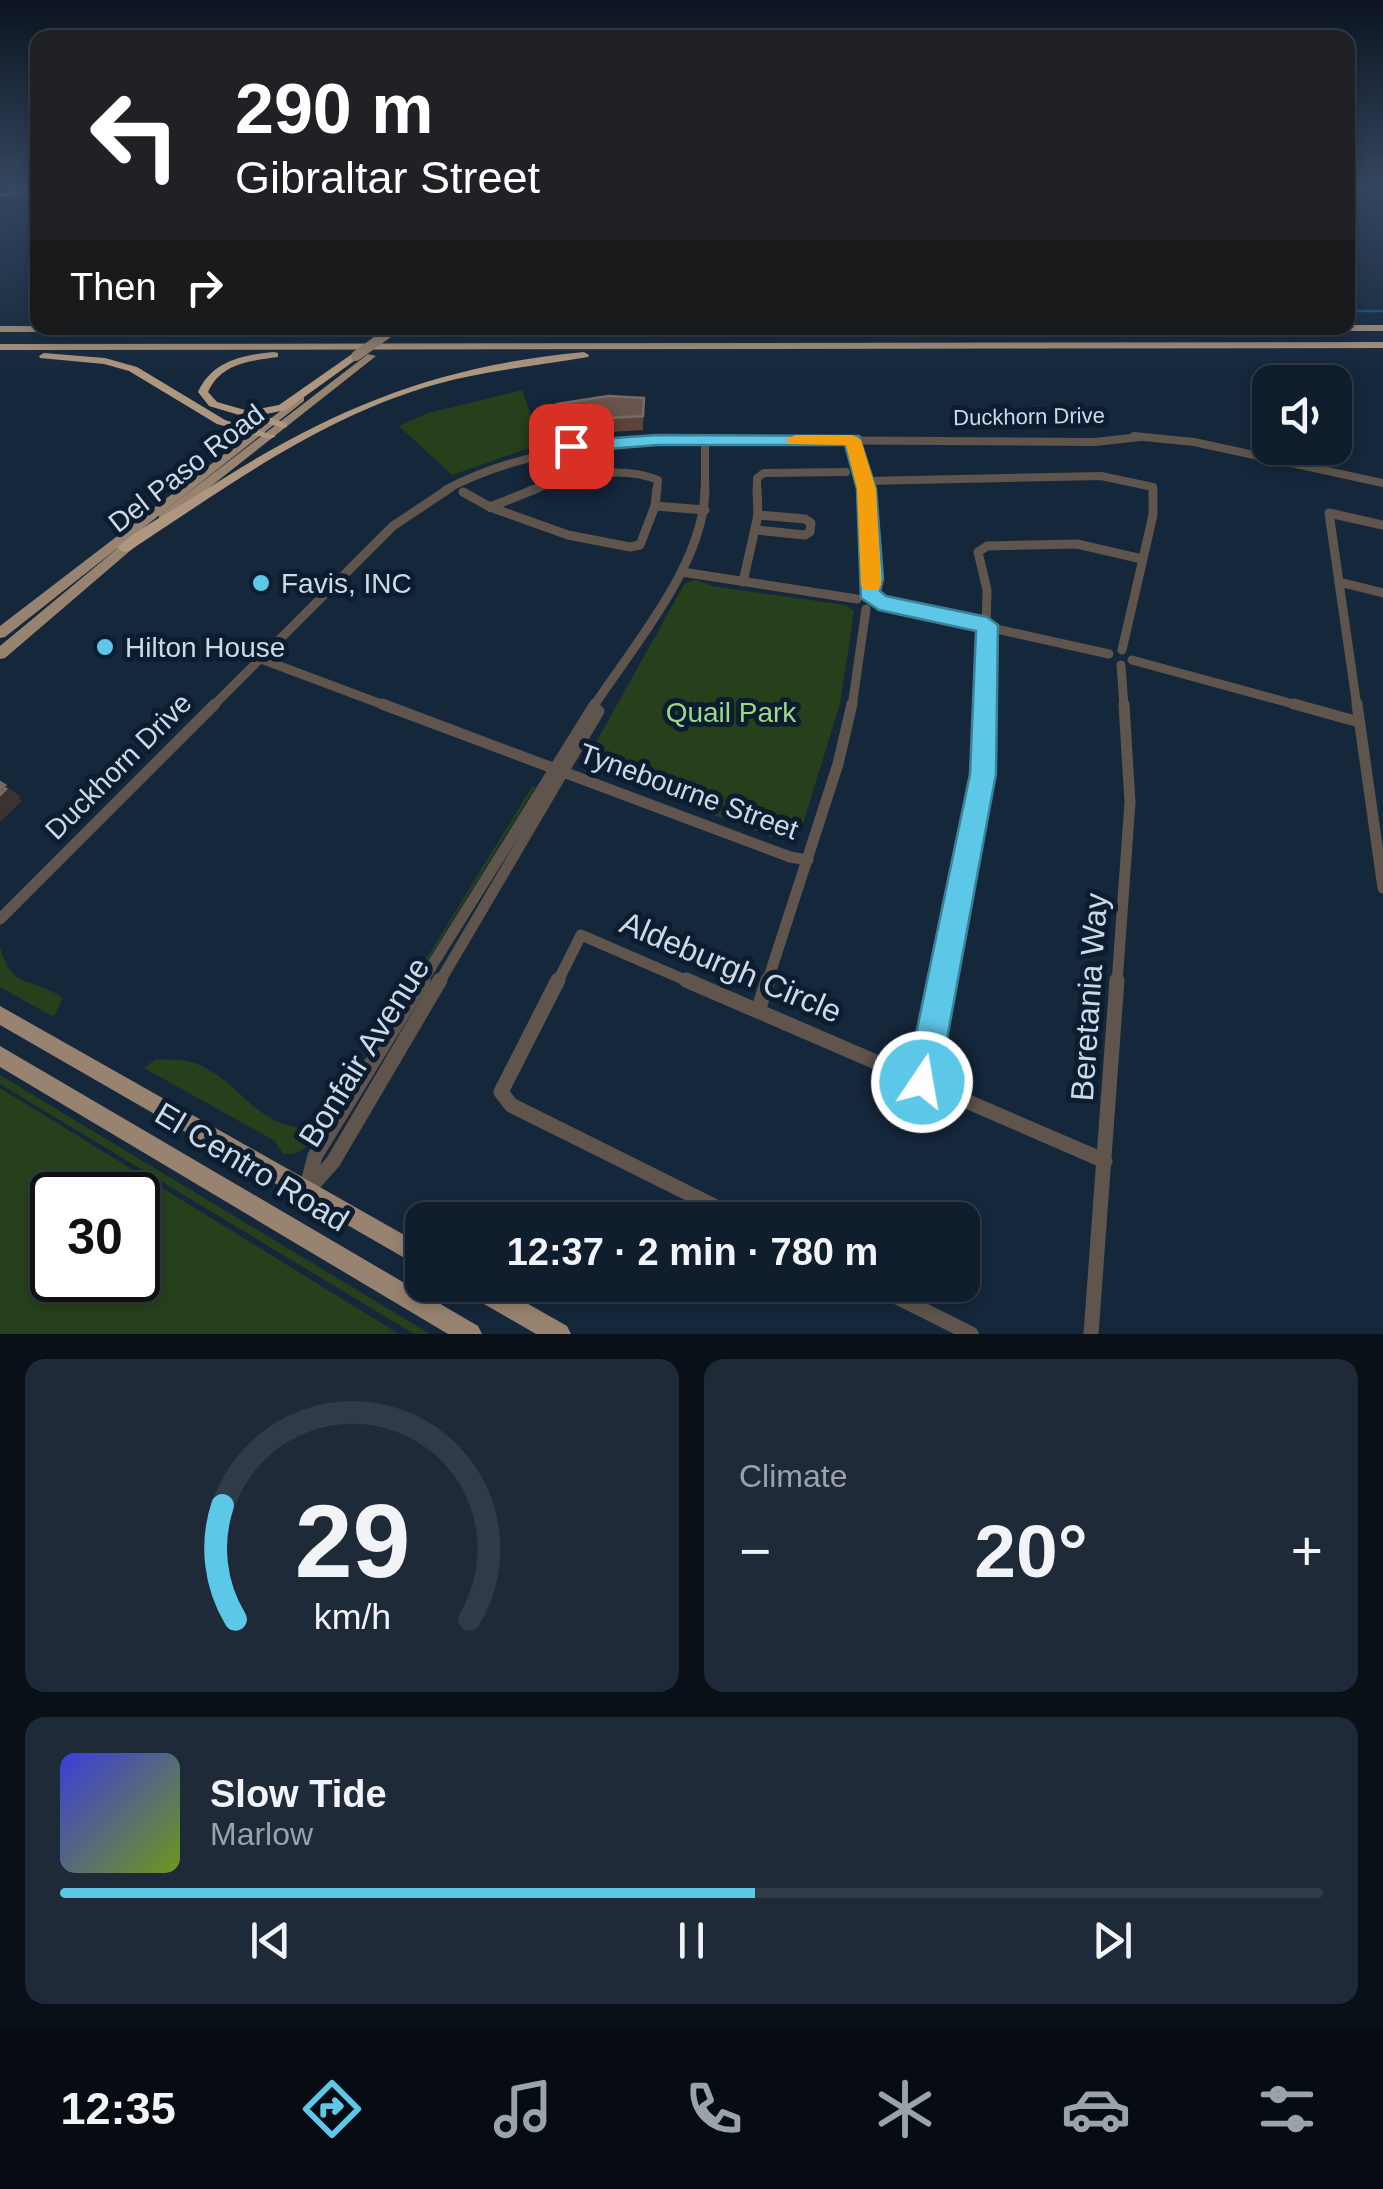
<!DOCTYPE html>
<meta charset="utf-8">
<style>
:root{--surface:#101d2c;--page:#1e2a38;--text:#f1f3f6;--muted:#9ca2a9;--line:#303b48;--accent:#5dc7e8}
body{margin:0;font-family:Helvetica,sans-serif;background:var(--page);color:var(--text);height:100vh;display:flex;flex-direction:column;font-size:38px;white-space:nowrap}
*{box-sizing:border-box;margin:0}
p{font-size:32px;color:var(--muted)}
.icon{flex:none;width:55px;height:55px;fill:none;stroke:currentColor;stroke-width:2;stroke-linecap:round;stroke-linejoin:round}
.map{position:relative;height:1334px;overflow:hidden}
.sheet{display:flex;flex-direction:column;gap:25px;padding:25px;background:#091018;flex:1}
.sheet>*{flex:none}
.guide{position:absolute;left:30px;top:30px;width:1325px;height:305px;border-radius:20px;box-shadow:0 5px 15px #0003,0 0 0 2px var(--line);background:#202124;color:#fff;overflow:hidden}
.tools{position:absolute;left:1252px;top:365px;display:grid;gap:20px}
.tools a{display:grid;place-items:center;width:100px;height:100px;border-radius:20px;background:var(--surface);box-shadow:0 5px 15px #0003,0 0 0 2px var(--line);font-size:50px}
.speed{position:absolute;left:30px;top:1172px;display:flex;gap:20px;font-size:50px;font-weight:700;text-align:center}
.speed>*{display:grid;place-content:center;width:130px;height:130px;border-radius:50%;background:var(--surface);box-shadow:0 5px 15px #0003,0 0 0 2px var(--line);line-height:1}
.speed .limit{border:5px solid #111;border-radius:15px;background:#fff;color:#111}
.pin{position:absolute;display:grid;place-items:center;width:85px;height:85px;color:#fff;margin:-42px;border-radius:20px;box-shadow:0 5px 15px #0006}
.me{position:absolute;width:110px;margin:-55px;rotate:12deg;stroke-linejoin:round;filter:drop-shadow(0 0 8px #0008)}
.turn{display:flex;align-items:center;gap:35px;height:210px;padding:0 40px;font-size:45px}
.turn .icon{width:130px;height:130px;stroke-width:2.5}
.turn b{display:block;font-size:70px;line-height:85px}
.then{display:flex;align-items:center;height:95px;padding:0 40px;background:#0003;gap:20px;font-size:38px}
.big{font-size:75px;font-weight:800;line-height:1.1}
.sheet .widget{flex:1;display:flex;flex-direction:column;justify-content:center;gap:15px;min-width:0;padding:0 35px;border-radius:20px;background:var(--page)}
.sheet .dial{align-items:center;gap:0}
.dial svg{height:260px;overflow:visible;fill:none;stroke:var(--line);stroke-width:7;stroke-linecap:round;text-anchor:middle}
.dial text{fill:var(--text);stroke:none}
.song{display:flex;align-items:center;gap:30px}
.cover{width:120px;height:120px;border-radius:15px;background:linear-gradient(135deg,hsl(240 70% 55%),hsl(80 70% 35%))}
.played{height:10px;border-radius:5px;background:linear-gradient(90deg,var(--accent) 55%,var(--line) 55%)}
.keys{display:flex;justify-content:space-around;direction:ltr}
.heat{display:flex;justify-content:space-between;align-items:center;font-size:55px;direction:ltr}
.sheet .tiles{flex:1;display:grid;gap:25px;grid-template-columns:1fr 1fr}
.widget:last-child{grid-column:span 2}
.trip{position:absolute;left:405px;top:1202px;width:575px;height:100px;border-radius:20px;background:var(--surface);box-shadow:0 5px 15px #0003,0 0 0 2px var(--line);font-weight:800;line-height:100px;text-align:center}
.tabs{display:flex;height:160px;justify-content:space-around;align-items:center;background:#060c12;color:var(--muted)}
.tabs .icon{width:70px;height:70px}
.tabs .current{color:var(--accent)}
.tabs b{font-size:45px;color:var(--text)}
.map>svg:first-child{display:block}
</style>
<div class="map">
<svg width="1383" height="1334" viewBox="0 0 1383 1334">
<rect width="100%" height="100%" fill="#15273b"/>
<g fill="#27401c" fill-rule="evenodd">
<path d="M 522,390 L 539,438 L 538,445 L 452,475 L 399,426 L 428,413 Z"/>
<path d="M 696,580 L 712,586 L 845,605 L 854,611 L 840,704 L 800,833 L 781,840 L 596,771 L 589,755 L 685,583 Z"/>
<path d="M 536,786 L 318,1137 L 317,1136 L 532,787 Z"/>
<path d="M 0,946 C 11,992 31,975 63,998 L 54,1017 L 0,987 Z"/>
<path d="M 156,1059 C 169,1060 183,1059 195,1063 C 245,1083 253,1129 315,1129 C 309,1146 302,1156 283,1154 L 275,1141 L 144,1068 Z"/>
<path d="M 0,1075 L 430,1334 L 414,1334 L 0,1084 Z"/>
<path d="M 0,1088 L 399,1334 L 0,1334 ZM 52,1195 L 138,1195 L 138,1280 L 52,1280 Z"/>
</g>
<g fill="none" stroke-linecap="round" stroke-linejoin="round">
<path stroke="#1f5182" stroke-width="2.5" d="M 1348,311 L 1383,311"/>
<g stroke="#5f554c" stroke-width="8">
<path d="M 1134,436 L 1194,442 L 1383,483"/>
<path d="M 853,440 L 867,490"/>
<path d="M 705,442 L 705,490"/>
<path d="M 865,481 L 1101,476 L 1153,487 L 1153,490"/>
<path d="M 445,490 C 548,435 668,441 782,440 C 886,440 991,442 1095,442 L 1140,437"/>
<path d="M 530,490 C 570,478 617,463 658,480 L 657,490"/>
<path d="M 757,490 L 757,478 L 764,473 L 846,472"/>
</g>
<g stroke="#5f554c" stroke-width="9">
<path d="M 867,488 L 872,579 L 869,593"/>
<path d="M 463,492 L 490,507"/>
<path d="M 655,506 L 705,510"/>
<path d="M 490,507 L 568,535 L 630,547 L 640,545 L 655,506 L 657,488"/>
<path d="M 490,507 L 538,488"/>
<path d="M 756,530 L 805,535 L 810,532 L 811,523 L 805,519 L 758,515"/>
<path d="M 682,572 L 857,599"/>
<path d="M 743,582 L 758,515 L 757,488"/>
<path d="M 1339,582 L 1383,593"/>
<path d="M 879,603 L 1109,654"/>
<path d="M 1122,650 L 1153,515 L 1153,488"/>
<path d="M 261,659 L 389,707"/>
<path d="M 1132,660 L 1304,707"/>
<path d="M 1121,665 L 1124,707"/>
<path d="M 212,707 L 393,526 L 450,488"/>
<path d="M 593,707 C 634,645 705,563 705,488"/>
<path d="M 852,707 L 866,609"/>
<path d="M 984,707 L 987,590 L 978,552 L 987,546 L 1077,544 L 1142,559"/>
<path d="M 1357,707 L 1329,513 L 1383,525"/>
</g>
<g stroke="#5f554c" stroke-width="11">
<path d="M 382,704 L 790,857 L 808,860"/>
<path d="M 1294,704 L 1359,722"/>
<path d="M 1357,704 L 1383,888"/>
<path d="M 0,919 L 215,704"/>
<path d="M 421,983 L 595,704"/>
<path d="M 439,983 L 599,711"/>
<path d="M 557,983 L 581,935 L 692,983"/>
<path d="M 767,983 L 838,764 L 852,704"/>
<path d="M 942,983 L 983,775 L 985,704"/>
<path d="M 1117,983 L 1130,802 L 1124,704"/>
</g>
<g stroke="#5f554c" stroke-width="15">
<path d="M 558,980 L 501,1092 L 511,1105 L 742,1220"/>
<path d="M 686,980 L 1105,1161"/>
<path d="M 758,1011 L 768,980"/>
<path d="M 922,1081 L 942,980"/>
<path d="M 306,1190 L 315,1156 L 423,980"/>
<path d="M 307,1191 L 333,1162 L 440,980"/>
<path d="M 873,1285 L 971,1334"/>
<path d="M 1091,1334 L 1117,980"/>
</g>
<g fill="#988370" fill-rule="evenodd">
<path d="M 1348,187 L 1356,187 L 1348,190 Z"/>
<path d="M 38,188 L 38,192 L 0,197 L 0,193 Z"/>
<path d="M 368,354 L 376,356 L 167,521 L 159,521 L 159,515 Z"/>
<path d="M 300,396 L 304,397 L 304,401 L 5,637 L 0,638 L 0,626 Z"/>
<path d="M 134,537 L 138,538 L 140,541 L 138,544 L 5,658 L 0,659 L 0,646 L 130,538 Z"/>
<path d="M 0,1006 L 422,1245 L 422,1268 L 0,1025 Z"/>
<path d="M 0,1046 L 478,1326 L 482,1334 L 448,1334 L 0,1067 Z"/>
<path d="M 462,1285 L 495,1285 L 567,1326 L 571,1334 L 536,1334 L 465,1293 Z"/>
</g>
<g fill="#af967e" fill-rule="evenodd">
<path d="M 1348,325 L 1383,325 L 1383,331 L 0,332 L 0,326 L 1348,328 Z"/>
<path d="M 1383,342 L 1383,348 L 0,350 L 0,344 Z"/>
<path d="M 274,352 L 278,353 L 278,357 C 250,361 221,363 208,392 L 217,402 L 252,412 L 253,410 L 279,405 L 352,354 L 361,356 L 286,410 L 261,415 L 287,423 L 287,427 L 283,428 L 209,406 L 198,392 C 212,361 242,355 274,352 Z"/>
<path d="M 584,352 L 589,355 L 588,357 C 537,366 487,370 437,384 C 322,416 227,487 129,551 L 124,552 L 117,548 C 138,528 169,513 194,497 C 325,412 427,367 584,352 Z"/>
<path d="M 44,353 L 105,358 L 137,367 L 225,420 L 276,436 L 270,439 L 217,424 L 129,371 L 104,364 L 40,358 L 39,356 Z"/>
</g>
<path stroke="#988370" stroke-width="10" d="M 356,356 L 395,328"/>
</g>
<path fill="#5e453a" d="M 644,398 L 643,430 L 563,435 L 557,404 Z"/>
<path fill="#3c3233" d="M 5,785 L 21,797 L 19,799 L 22,801 L 0,822 L 0,795 L 2,787 Z"/>
<g fill="#6a554c" stroke="#7a6a64" stroke-width="2.5">
<path d="M 608,396 L 644,398 L 643,416 L 561,421 L 557,404 Z"/>
<path d="M 0,782 L 5,785 L 2,787 L 6,789 L 0,795 Z"/>
</g>
<linearGradient id="sky" x2="0" y2="1"><stop stop-color="#0c1520"/><stop offset="0.5" stop-color="#354760"/><stop offset="1" stop-color="#354760" stop-opacity="0"/></linearGradient>
<rect width="1383" height="374" fill="url(#sky)"/>
<path fill="#5dc7e8" stroke="#3c8197" stroke-width="2.5" d="M 657,435 L 859,436 L 876,489 L 883,579 L 880,591 L 886,596 L 987,617 L 998,625 L 996,774 L 939,1082 L 934,1093 L 922,1098 L 911,1093 L 906,1082 L 970,774 L 976,631 L 879,610 L 861,598 L 857,489 L 845,445 L 657,445 L 571,452 L 562,446 L 571,441 Z"/>
<path fill="#f59e0b" d="M 795,435 L 853,435 L 861,440 L 876,489 L 881,585 L 878,590 L 864,590 L 861,585 L 857,489 L 846,445 L 788,444 L 786,440 Z"/>
<g fill="#5dc7e8" stroke="#0c1d31" stroke-width="4">
<circle cx="261" cy="583" r="10"/>
<circle cx="105" cy="647" r="10"/>
</g>
<g text-anchor="middle" stroke-width="10" stroke-linejoin="round" paint-order="stroke">
<g font-size="22" fill="#cdd9e6" stroke="#0c1d31">
<text transform="translate(1029 416) rotate(-1)" y="8">Duckhorn Drive</text>
</g>
<g font-size="28" fill="#cdd9e6" stroke="#0c1d31">
<text transform="translate(186 468) rotate(-38)" y="10">Del Paso Road</text>
<text transform="translate(118 766) rotate(-45)" y="10">Duckhorn Drive</text>
<text transform="translate(689 791) rotate(20)" y="10">Tynebourne Street</text>
</g>
<g font-size="28" fill="#cdd9e6" stroke="#0c1d31" text-anchor="start">
<text x="281" y="593">Favis, INC</text>
<text x="125" y="657">Hilton House</text>
</g>
<g font-size="28" fill="#9dd884" stroke="#0c1d31">
<text x="731" y="722">Quail Park</text>
</g>
<g font-size="32" fill="#cdd9e6" stroke="#0c1d31">
<text transform="translate(731 967) rotate(23)" y="11">Aldeburgh Circle</text>
<text transform="translate(1089 997) rotate(-86)" y="11">Beretania Way</text>
<text transform="translate(364 1052) rotate(-58)" y="11">Bonfair Avenue</text>
<text transform="translate(252 1167) rotate(31)" y="11">El Centro Road</text>
</g>
</g>
</svg>
<div class="tools">
<a><svg class="icon" aria-label="sound" viewBox="0 0 24 24"><path d="M4 9h4l5-4v14l-5-4H4zM17 9q2 3 0 6"/></svg></a>
</div>
<div class="speed"><div class="limit">30</div></div>
<div class="pin" style="left:571px;top:446px;background:#d93025"><svg class="icon" aria-label="arrive" viewBox="0 0 24 24"><path d="M6 21V4h12l-3 4 3 4H6"/></svg></div>
<svg class="me" style="left:922px;top:1082px" viewBox="-20 -20 40 40"><circle r="17" fill="#5dc7e8" stroke="#fff" stroke-width="3"/><path d="M0-11L8 9 0 5-8 9z" fill="#fff"/></svg>
<div class="trip">12:37 · 2 min · 780 m</div>
<div class="guide">
<div class="turn"><svg class="icon" aria-label="left" viewBox="0 0 24 24"><path d="M17 20v-9H6M10 6l-5 5 5 5"/></svg><div><b>290 m</b>Gibraltar Street</div></div>
<div class="then">Then<svg class="icon" aria-label="right" viewBox="0 0 24 24"><path d="M7 20v-9h11M14 6l5 5-5 5"/></svg></div>
</div>
</div>
<section class="sheet">
<div class="tiles">
<div class="widget dial"><svg viewBox="0 0 100 80">
<path d="M14 69A42 42 0 1 1 86 69"/>
<path d="M14 69A42 42 0 0 1 10 34" stroke="#5dc7e8"/>
<text x="50" y="56" font-size="32" font-weight="700">29</text>
<text x="50" y="72" font-size="11">km/h</text>
</svg></div>
<div class="widget"><p>Climate</p>
<div class="heat"><a>−</a><b class="big">20°</b><a>+</a></div>
</div>
<div class="widget">
<div class="song"><i class="cover"></i><div><b>Slow Tide</b><p>Marlow</p></div></div>
<div class="played"></div>
<div class="keys"><svg class="icon" aria-label="previous" viewBox="0 0 24 24"><path d="M18 5L8 12l10 7zM5 5v14"/></svg><svg class="icon" aria-label="pause" viewBox="0 0 24 24"><path d="M8 5v14M16 5v14"/></svg><svg class="icon" aria-label="next" viewBox="0 0 24 24"><path d="M6 5l10 7-10 7zM19 5v14"/></svg></div>
</div>
</div>
</section>
<nav class="tabs">
<b>12:35</b>
<svg class="icon current" aria-label="directions" viewBox="0 0 24 24"><path d="M12 3l9 9-9 9-9-9zM9 14v-3h6M13 9l2 2-2 2"/></svg>
<svg class="icon" aria-label="music" viewBox="0 0 24 24"><path d="M9 18V5l10-2v13"/><circle cx="6" cy="18" r="3"/><circle cx="16" cy="16" r="3"/></svg>
<svg class="icon" aria-label="phone" viewBox="0 0 24 24"><path d="M5 4h4l2 5-3 2q2 4 5 5l2-3 5 2v4C11 20 4 13 5 4z"/></svg>
<svg class="icon" aria-label="climate" viewBox="0 0 24 24"><path d="M12 3v18M4 7l16 10M4 17L20 7"/></svg>
<svg class="icon" aria-label="car" viewBox="0 0 24 24"><path d="M5 17H2v-5l4-1 3-4h7l3 4 3 1v5h-3M9 17h6M6 11h13"/><circle cx="7" cy="17" r="2"/><circle cx="17" cy="17" r="2"/></svg>
<svg class="icon" aria-label="filters" viewBox="0 0 24 24"><path d="M4 7h16M4 17h16"/><circle cx="9" cy="7" r="2"/><circle cx="15" cy="17" r="2"/></svg>
</nav>
